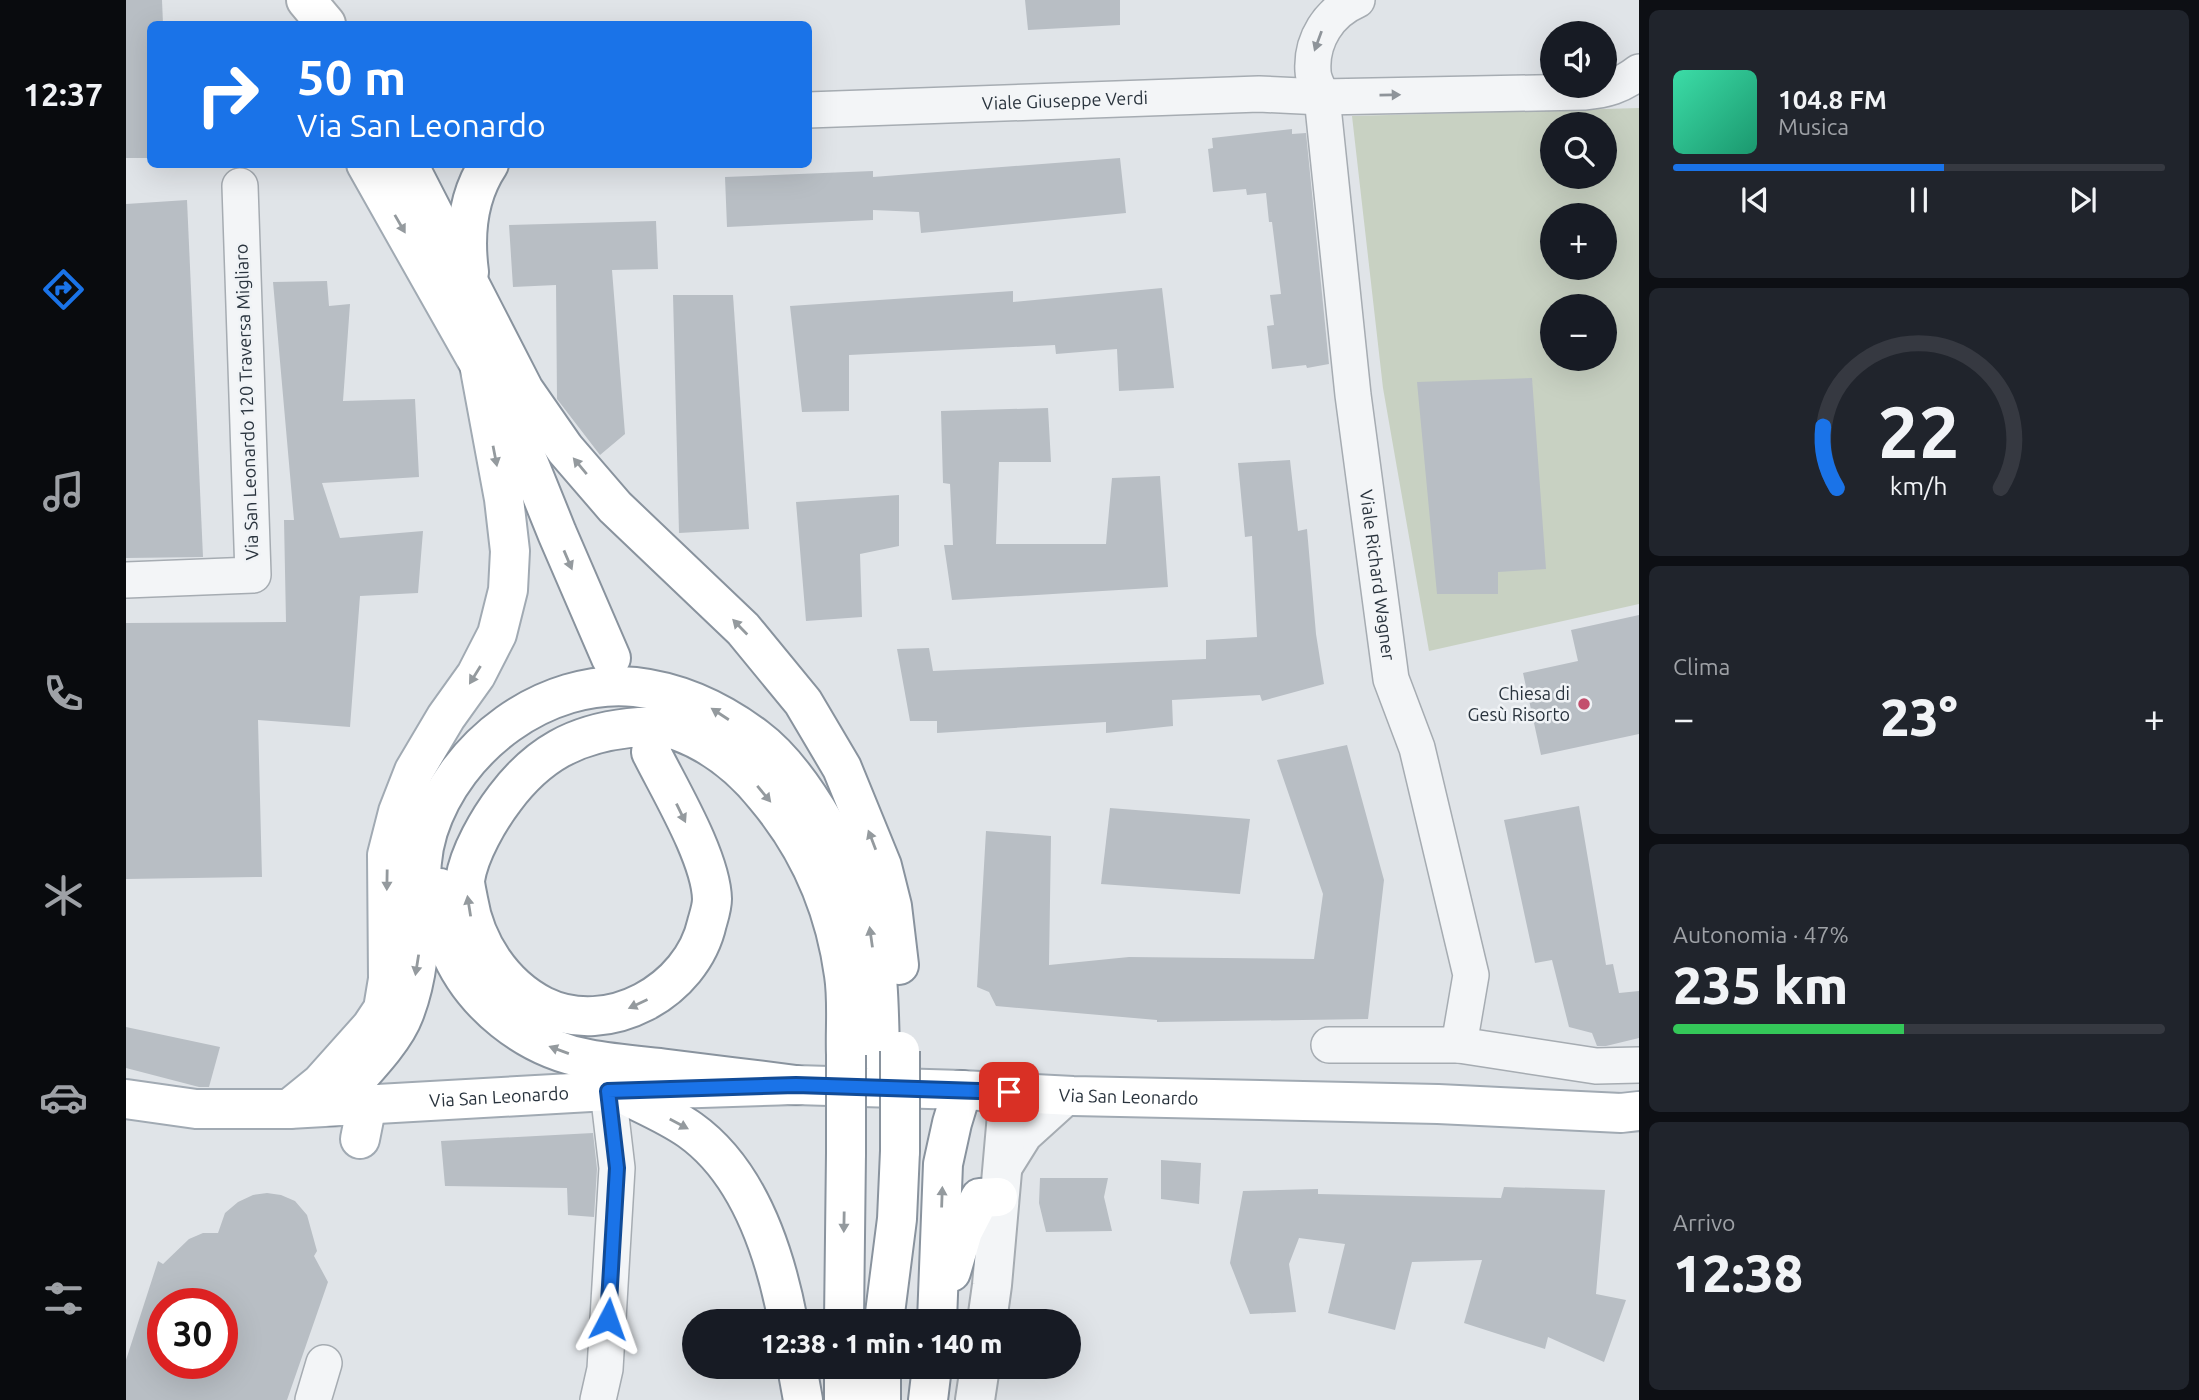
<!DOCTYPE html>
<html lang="it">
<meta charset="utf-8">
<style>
:root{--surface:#171b24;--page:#20242c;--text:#f1f3f6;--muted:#9ea1a6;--line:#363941;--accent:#1a73e8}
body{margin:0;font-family:Ubuntu,sans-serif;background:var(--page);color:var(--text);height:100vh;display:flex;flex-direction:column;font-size:26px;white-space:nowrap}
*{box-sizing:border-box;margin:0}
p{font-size:23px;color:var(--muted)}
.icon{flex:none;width:38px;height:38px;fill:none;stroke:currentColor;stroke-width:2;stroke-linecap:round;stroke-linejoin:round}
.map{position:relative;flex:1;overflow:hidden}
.sheet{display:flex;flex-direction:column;gap:10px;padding:10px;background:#0d0f14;width:560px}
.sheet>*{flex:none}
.hud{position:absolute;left:21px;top:21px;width:665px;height:147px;border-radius:10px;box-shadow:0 7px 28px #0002;background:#1a73e8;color:#fff;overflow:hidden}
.tools{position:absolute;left:1414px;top:21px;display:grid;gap:14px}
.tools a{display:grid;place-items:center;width:77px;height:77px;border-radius:50%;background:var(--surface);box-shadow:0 7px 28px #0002;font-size:35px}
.speed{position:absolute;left:21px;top:1288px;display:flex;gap:14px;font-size:35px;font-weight:700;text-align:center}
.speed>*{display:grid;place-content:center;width:91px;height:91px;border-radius:50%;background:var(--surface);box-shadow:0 7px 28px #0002;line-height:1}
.speed .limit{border:10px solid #d22;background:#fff;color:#111}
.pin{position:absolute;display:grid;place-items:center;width:60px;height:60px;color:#fff;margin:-30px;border-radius:14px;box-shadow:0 4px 10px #0006}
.me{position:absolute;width:77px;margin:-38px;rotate:4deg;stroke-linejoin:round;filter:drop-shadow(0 0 5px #0008)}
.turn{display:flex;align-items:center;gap:24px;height:147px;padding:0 35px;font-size:32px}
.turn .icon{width:91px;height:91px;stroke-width:2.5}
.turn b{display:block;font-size:49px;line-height:60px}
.big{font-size:52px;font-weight:800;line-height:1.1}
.sheet .widget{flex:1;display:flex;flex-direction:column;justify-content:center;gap:10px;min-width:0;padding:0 24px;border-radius:10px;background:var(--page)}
.sheet .dial{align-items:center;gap:0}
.dial svg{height:182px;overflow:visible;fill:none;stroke:var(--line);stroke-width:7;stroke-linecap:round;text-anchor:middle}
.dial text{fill:var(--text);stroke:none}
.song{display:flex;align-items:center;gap:21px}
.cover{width:84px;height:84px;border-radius:10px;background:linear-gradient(135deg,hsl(160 70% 55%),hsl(160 70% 35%))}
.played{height:7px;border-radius:4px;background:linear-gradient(90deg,var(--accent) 55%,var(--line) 55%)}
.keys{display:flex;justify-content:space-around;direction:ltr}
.heat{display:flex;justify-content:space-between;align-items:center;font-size:38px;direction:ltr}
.charge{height:10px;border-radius:5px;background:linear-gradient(90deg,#34c759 47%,var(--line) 0)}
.trip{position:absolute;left:556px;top:1309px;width:399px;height:70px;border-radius:35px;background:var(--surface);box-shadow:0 7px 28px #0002;font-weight:800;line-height:70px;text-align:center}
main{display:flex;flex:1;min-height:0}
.tab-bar{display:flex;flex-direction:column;width:126px;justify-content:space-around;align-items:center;background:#090b0e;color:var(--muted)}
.tab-bar .icon{width:49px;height:49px}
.tab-bar .active{color:var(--accent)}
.tab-bar b{font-size:32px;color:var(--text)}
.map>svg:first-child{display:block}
</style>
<main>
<nav class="tab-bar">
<b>12:37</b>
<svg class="icon active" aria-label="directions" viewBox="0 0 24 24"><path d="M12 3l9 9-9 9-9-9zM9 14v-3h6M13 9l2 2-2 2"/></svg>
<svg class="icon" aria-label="music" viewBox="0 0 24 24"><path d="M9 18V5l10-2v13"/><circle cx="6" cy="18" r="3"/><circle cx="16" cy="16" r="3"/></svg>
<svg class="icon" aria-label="phone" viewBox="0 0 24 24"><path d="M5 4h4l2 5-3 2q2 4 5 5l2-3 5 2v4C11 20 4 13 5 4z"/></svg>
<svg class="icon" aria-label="climate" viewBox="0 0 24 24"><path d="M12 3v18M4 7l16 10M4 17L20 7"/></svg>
<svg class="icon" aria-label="car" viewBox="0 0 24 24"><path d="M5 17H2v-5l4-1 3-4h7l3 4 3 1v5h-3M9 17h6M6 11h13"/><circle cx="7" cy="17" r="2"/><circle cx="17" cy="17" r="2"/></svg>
<svg class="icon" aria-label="filters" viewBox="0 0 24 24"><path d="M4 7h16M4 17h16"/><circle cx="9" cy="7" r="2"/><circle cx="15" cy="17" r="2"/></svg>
</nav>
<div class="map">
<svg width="1513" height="1400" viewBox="0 0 1513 1400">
<rect width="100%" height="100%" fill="#e0e4e8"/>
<path fill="#c8d1c2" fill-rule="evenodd" d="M 1513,108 L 1513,604 L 1303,651 L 1257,388 L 1226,116 ZM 1426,124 L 1479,124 L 1479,177 L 1426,177 ZM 1426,215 L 1479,215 L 1479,268 L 1426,268 ZM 1426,306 L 1479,306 L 1479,359 L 1426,359 Z"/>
<g fill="#b8bec4" fill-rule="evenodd">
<path d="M 0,0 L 36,0 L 37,24 L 24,24 L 24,158 L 0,158 Z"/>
<path d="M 899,0 L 994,0 L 994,25 L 902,30 Z"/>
<path d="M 1166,129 L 1166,134 L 1180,133 L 1203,364 L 1181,368 L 1180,365 L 1146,369 L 1141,326 L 1148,325 L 1144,295 L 1155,294 L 1146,222 L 1143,222 L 1140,193 L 1121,195 L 1120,189 L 1087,192 L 1082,149 L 1087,148 L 1086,138 Z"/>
<path d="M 994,158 L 1000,213 L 795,233 L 793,212 L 747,210 L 747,220 L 601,227 L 599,177 L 747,171 L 747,177 Z"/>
<path d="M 61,200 L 77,557 L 0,558 L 0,204 Z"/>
<path d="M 530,221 L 532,269 L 486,270 L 499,434 L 474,455 L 431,399 L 430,285 L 387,287 L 383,225 Z"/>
<path d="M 201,281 L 203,306 L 224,304 L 217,401 L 289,399 L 293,477 L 196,483 L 214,538 L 297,531 L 292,593 L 234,596 L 224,727 L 132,720 L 136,877 L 0,879 L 0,623 L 160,622 L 158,520 L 168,520 L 147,282 Z"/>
<path d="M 1036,288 L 1048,388 L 993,391 L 991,349 L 930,354 L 929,345 L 723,355 L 723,411 L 676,412 L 664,306 L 887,291 L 887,302 Z"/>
<path d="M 547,295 L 607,295 L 623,529 L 553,533 Z"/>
<path d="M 1406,378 L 1420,569 L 1372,572 L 1372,594 L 1311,594 L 1291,382 Z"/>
<path d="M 922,408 L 925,462 L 873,462 L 870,544 L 980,544 L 986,478 L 1034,476 L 1042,587 L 826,600 L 818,545 L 827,545 L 824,484 L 817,483 L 815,411 Z"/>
<path d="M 1164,460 L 1172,531 L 1181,529 L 1190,634 L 1198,684 L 1136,701 L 1134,695 L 1046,700 L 1047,726 L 980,733 L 980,722 L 811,733 L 811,721 L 784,721 L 771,649 L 803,648 L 807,671 L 1080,659 L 1080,640 L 1131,637 L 1126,536 L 1119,537 L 1112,463 Z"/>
<path d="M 773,495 L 773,546 L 734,554 L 736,617 L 680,621 L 670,502 Z"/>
<path d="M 1513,615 L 1513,734 L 1415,755 L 1397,673 L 1452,661 L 1445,630 Z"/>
<path d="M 1221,745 L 1258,880 L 1242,1019 L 1031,1022 L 1031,1020 L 870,1006 L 863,992 L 851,987 L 860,831 L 925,836 L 923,965 L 1003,957 L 1188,959 L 1197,894 L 1151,760 Z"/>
<path d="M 1453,806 L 1480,965 L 1487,964 L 1493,993 L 1513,991 L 1513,1038 L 1480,1046 L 1471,1046 L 1466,1033 L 1443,1027 L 1426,960 L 1409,963 L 1378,820 Z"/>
<path d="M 984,808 L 1124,819 L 1114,894 L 975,884 Z"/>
<path d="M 0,1027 L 94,1047 L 83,1087 L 73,1087 L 0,1068 Z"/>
<path d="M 467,1133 L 471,1169 L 468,1217 L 442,1215 L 441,1188 L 319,1186 L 315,1141 Z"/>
<path d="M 1035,1160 L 1075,1163 L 1073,1204 L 1035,1199 Z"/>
<path d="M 914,1178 L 982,1178 L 978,1197 L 986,1231 L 920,1232 L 913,1203 Z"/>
<path d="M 1378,1187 L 1479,1190 L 1470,1294 L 1500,1300 L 1478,1362 L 1422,1337 L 1419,1349 L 1338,1323 L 1356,1260 L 1286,1262 L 1269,1330 L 1202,1313 L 1219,1244 L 1173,1238 L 1163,1264 L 1170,1312 L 1124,1314 L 1104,1263 L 1117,1191 L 1192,1189 L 1192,1194 L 1375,1198 Z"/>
<path d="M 141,1193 L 155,1195 L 169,1201 L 181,1215 L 191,1251 L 188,1256 L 202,1282 L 161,1400 L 0,1400 L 0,1360 L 32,1261 L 37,1264 L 63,1239 L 77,1233 L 92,1233 L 99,1213 L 112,1202 L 127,1195 ZM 37,1304 L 96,1304 L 96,1363 L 37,1363 Z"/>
</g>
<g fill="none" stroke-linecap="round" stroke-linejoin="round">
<g stroke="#a6acb2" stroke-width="38">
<g id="minor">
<path id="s1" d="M 1231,0 C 1203,12 1185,40 1187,71 C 1187,80 1193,89 1196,97 L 1227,395 L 1265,679 L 1291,748 L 1345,975 L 1333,1045"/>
<path id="s2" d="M 682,110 L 1133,94 L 1196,97 L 1458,92 C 1480,90 1495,86 1513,72"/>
<path d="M 0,580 L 127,575 L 114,186"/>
<path d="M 1203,1045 L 1333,1045 L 1470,1066 L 1513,1065"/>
<path d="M 187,1400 L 198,1363"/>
<path d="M 472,1400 L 479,1369 L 491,1168 L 482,1091"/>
</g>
</g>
<g stroke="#a6acb2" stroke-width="42">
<g id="tertiary">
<path d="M 877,1166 L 897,1134 L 939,1096"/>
<path d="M 861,1321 L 866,1285 L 883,1092"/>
<path d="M 849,1400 L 854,1367"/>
</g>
</g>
<g stroke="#a6acb2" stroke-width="42">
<path id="secondary" d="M 180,0 L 200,24"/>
</g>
<g stroke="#a1aab3" stroke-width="42">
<g id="primary">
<path id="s3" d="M 0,1099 L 70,1109 L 163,1109 L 482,1091 L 670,1085 L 836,1090 L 947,1096 L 1312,1104 L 1495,1113 L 1513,1111"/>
<path d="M 163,1109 L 195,1083 L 245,1027 L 257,1009 L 262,979 L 261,855 L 272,812 L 288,771 L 320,717 L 350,675 L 371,634 L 382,590 L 384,551 L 378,499 L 353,364 L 240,164"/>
<path d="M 234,1139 L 241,1104"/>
</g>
</g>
<g stroke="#89939e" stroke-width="42">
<g id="trunk">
<path d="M 282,164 L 398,390 L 439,449 L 489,507 L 617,629 L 677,702 L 716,768 L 756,866 L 766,906 L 773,965"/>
<path d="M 343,272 C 338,234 341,197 363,164"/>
<path d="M 353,364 L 383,414 L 431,533 L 485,658"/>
<path d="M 525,752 C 544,790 585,858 586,899 C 586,907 583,916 581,923 C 566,991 482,1038 417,1006 C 376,985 349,943 342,899 C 341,893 339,886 339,880 C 343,853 363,819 379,798 C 412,754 449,734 503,728 C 519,726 537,726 552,731 C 587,744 617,768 640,797 C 683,848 709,909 718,975 C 722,1001 719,1029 720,1055"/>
<path d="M 314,888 C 314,907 315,927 322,946 C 345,1004 401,1048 462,1059 C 488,1064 516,1066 542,1069 C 585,1074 627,1080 670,1085"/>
<path d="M 493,1092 C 516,1104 543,1115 564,1130 C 623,1172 649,1253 662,1321"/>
<path d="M 207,1106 C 228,1080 267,1044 278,1014 C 292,978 294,942 295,904 C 295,877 294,857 302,831 C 329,746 419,678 509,687 C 554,692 594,711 630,738 C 677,773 730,870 743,927 C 753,968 753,1012 754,1054"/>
<path d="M 825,1272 L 837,1231 L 854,1198 L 872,1197"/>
<path d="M 718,1321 L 720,1153"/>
<path d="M 758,1321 L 771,1219 L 774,1151"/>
<path d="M 811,1321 L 817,1164 L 826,1123 L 836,1090"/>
<path d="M 671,1367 L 677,1400"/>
<path d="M 718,1400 L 718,1367"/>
<path d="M 755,1400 L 755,1367"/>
<path d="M 802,1400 L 806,1367"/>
</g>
</g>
<use href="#minor" stroke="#f3f5f7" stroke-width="35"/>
<use href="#tertiary" stroke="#f3f5f7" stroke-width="38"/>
<use href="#secondary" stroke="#fff" stroke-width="38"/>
<use href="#primary" stroke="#fff" stroke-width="38"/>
<use href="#trunk" stroke="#fff" stroke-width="38"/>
<g stroke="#89939e" stroke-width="42" stroke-linecap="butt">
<g id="trunk-bridge">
<path d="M 774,1051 L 774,1151"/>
<path d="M 720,1055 L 720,1153"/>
</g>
</g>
<use href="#trunk-bridge" stroke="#fff" stroke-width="38"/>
</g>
<defs><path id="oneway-solid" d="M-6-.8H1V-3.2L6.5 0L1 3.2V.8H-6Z" transform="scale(1.75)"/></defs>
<g fill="#8e949a">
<use href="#oneway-solid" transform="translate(1192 41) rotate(110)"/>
<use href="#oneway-solid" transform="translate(1264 95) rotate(-1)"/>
</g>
<g fill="#949a9e">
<use href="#oneway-solid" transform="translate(274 224) rotate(60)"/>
<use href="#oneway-solid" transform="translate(369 456) rotate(79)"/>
<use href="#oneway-solid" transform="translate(454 466) rotate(-130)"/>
<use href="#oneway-solid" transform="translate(442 560) rotate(67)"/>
<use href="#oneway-solid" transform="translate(614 627) rotate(-134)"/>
<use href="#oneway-solid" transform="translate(349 675) rotate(122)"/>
<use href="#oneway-solid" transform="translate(594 714) rotate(-147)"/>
<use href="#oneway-solid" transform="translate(638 794) rotate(50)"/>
<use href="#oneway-solid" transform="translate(555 813) rotate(64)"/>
<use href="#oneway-solid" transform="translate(746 840) rotate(-111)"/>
<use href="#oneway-solid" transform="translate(261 880) rotate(91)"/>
<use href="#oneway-solid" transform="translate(343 906) rotate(-99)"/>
<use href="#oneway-solid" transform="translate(745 937) rotate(-98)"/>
<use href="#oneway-solid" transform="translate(291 965) rotate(99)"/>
<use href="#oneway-solid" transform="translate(512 1004) rotate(155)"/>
<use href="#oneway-solid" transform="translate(433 1050) rotate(-160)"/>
<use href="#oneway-solid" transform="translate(553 1124) rotate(28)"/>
<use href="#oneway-solid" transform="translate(816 1197) rotate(-88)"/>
<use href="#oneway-solid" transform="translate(718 1222) rotate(91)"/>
</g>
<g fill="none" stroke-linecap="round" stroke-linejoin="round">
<g stroke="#114b97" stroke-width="18">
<path id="route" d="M 482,1319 L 491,1168 L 482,1091 L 670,1085 L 883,1092"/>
</g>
<use href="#route" stroke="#1a73e8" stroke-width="12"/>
</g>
<circle fill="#c34f6d" stroke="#f0f3f6" stroke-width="2.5" cx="1458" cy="704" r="7"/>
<g text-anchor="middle" stroke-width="5" stroke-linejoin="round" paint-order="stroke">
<g font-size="18" fill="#2a343e" stroke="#f0f3f6">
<text dy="6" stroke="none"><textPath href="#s2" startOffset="257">Viale Giuseppe Verdi</textPath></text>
<text transform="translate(121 402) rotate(-92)" y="6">Via San Leonardo 120 Traversa Migliaro</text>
<text dy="6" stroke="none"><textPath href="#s1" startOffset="598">Viale Richard Wagner</textPath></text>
<text dy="6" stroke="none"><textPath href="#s3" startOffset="374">Via San Leonardo</textPath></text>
<text dy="6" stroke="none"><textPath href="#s3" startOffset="1004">Via San Leonardo</textPath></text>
</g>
<g font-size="18" fill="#2a343e" stroke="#f0f3f6" text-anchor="end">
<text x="1444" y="700">Chiesa di<tspan x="1444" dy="21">Gesù Risorto</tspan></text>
</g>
</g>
</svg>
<div class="tools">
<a><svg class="icon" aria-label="sound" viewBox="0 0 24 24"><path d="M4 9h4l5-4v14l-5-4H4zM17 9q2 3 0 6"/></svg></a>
<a><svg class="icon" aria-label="search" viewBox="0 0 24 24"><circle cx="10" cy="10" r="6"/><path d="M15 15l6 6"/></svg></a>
<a>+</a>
<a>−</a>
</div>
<div class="speed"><div class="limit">30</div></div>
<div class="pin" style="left:883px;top:1092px;background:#d93025"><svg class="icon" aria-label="arrive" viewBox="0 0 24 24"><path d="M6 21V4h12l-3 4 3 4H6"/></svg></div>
<svg class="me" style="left:482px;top:1319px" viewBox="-20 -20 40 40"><path d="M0-17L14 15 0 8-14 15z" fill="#1a73e8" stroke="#fff" stroke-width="4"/></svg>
<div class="trip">12:38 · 1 min · 140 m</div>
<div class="hud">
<div class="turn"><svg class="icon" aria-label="right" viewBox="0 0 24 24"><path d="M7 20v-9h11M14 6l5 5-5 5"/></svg><div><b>50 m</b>Via San Leonardo</div></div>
</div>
</div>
<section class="sheet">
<div class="widget">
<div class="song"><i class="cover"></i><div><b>104.8 FM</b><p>Musica</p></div></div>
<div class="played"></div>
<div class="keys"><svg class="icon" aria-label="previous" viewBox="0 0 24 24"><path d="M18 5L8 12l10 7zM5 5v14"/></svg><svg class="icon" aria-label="pause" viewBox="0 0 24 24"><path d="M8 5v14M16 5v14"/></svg><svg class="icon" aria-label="next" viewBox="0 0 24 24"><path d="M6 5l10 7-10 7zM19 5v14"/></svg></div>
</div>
<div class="widget dial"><svg viewBox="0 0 100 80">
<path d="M14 69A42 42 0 1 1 86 69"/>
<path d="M14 69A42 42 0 0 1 8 42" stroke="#1a73e8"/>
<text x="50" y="56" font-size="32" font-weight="700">22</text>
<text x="50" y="72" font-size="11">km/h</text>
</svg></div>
<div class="widget"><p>Clima</p>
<div class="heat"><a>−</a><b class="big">23°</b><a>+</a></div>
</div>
<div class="widget"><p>Autonomia · 47%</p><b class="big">235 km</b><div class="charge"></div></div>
<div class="widget"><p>Arrivo</p><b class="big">12:38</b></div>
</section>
</main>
